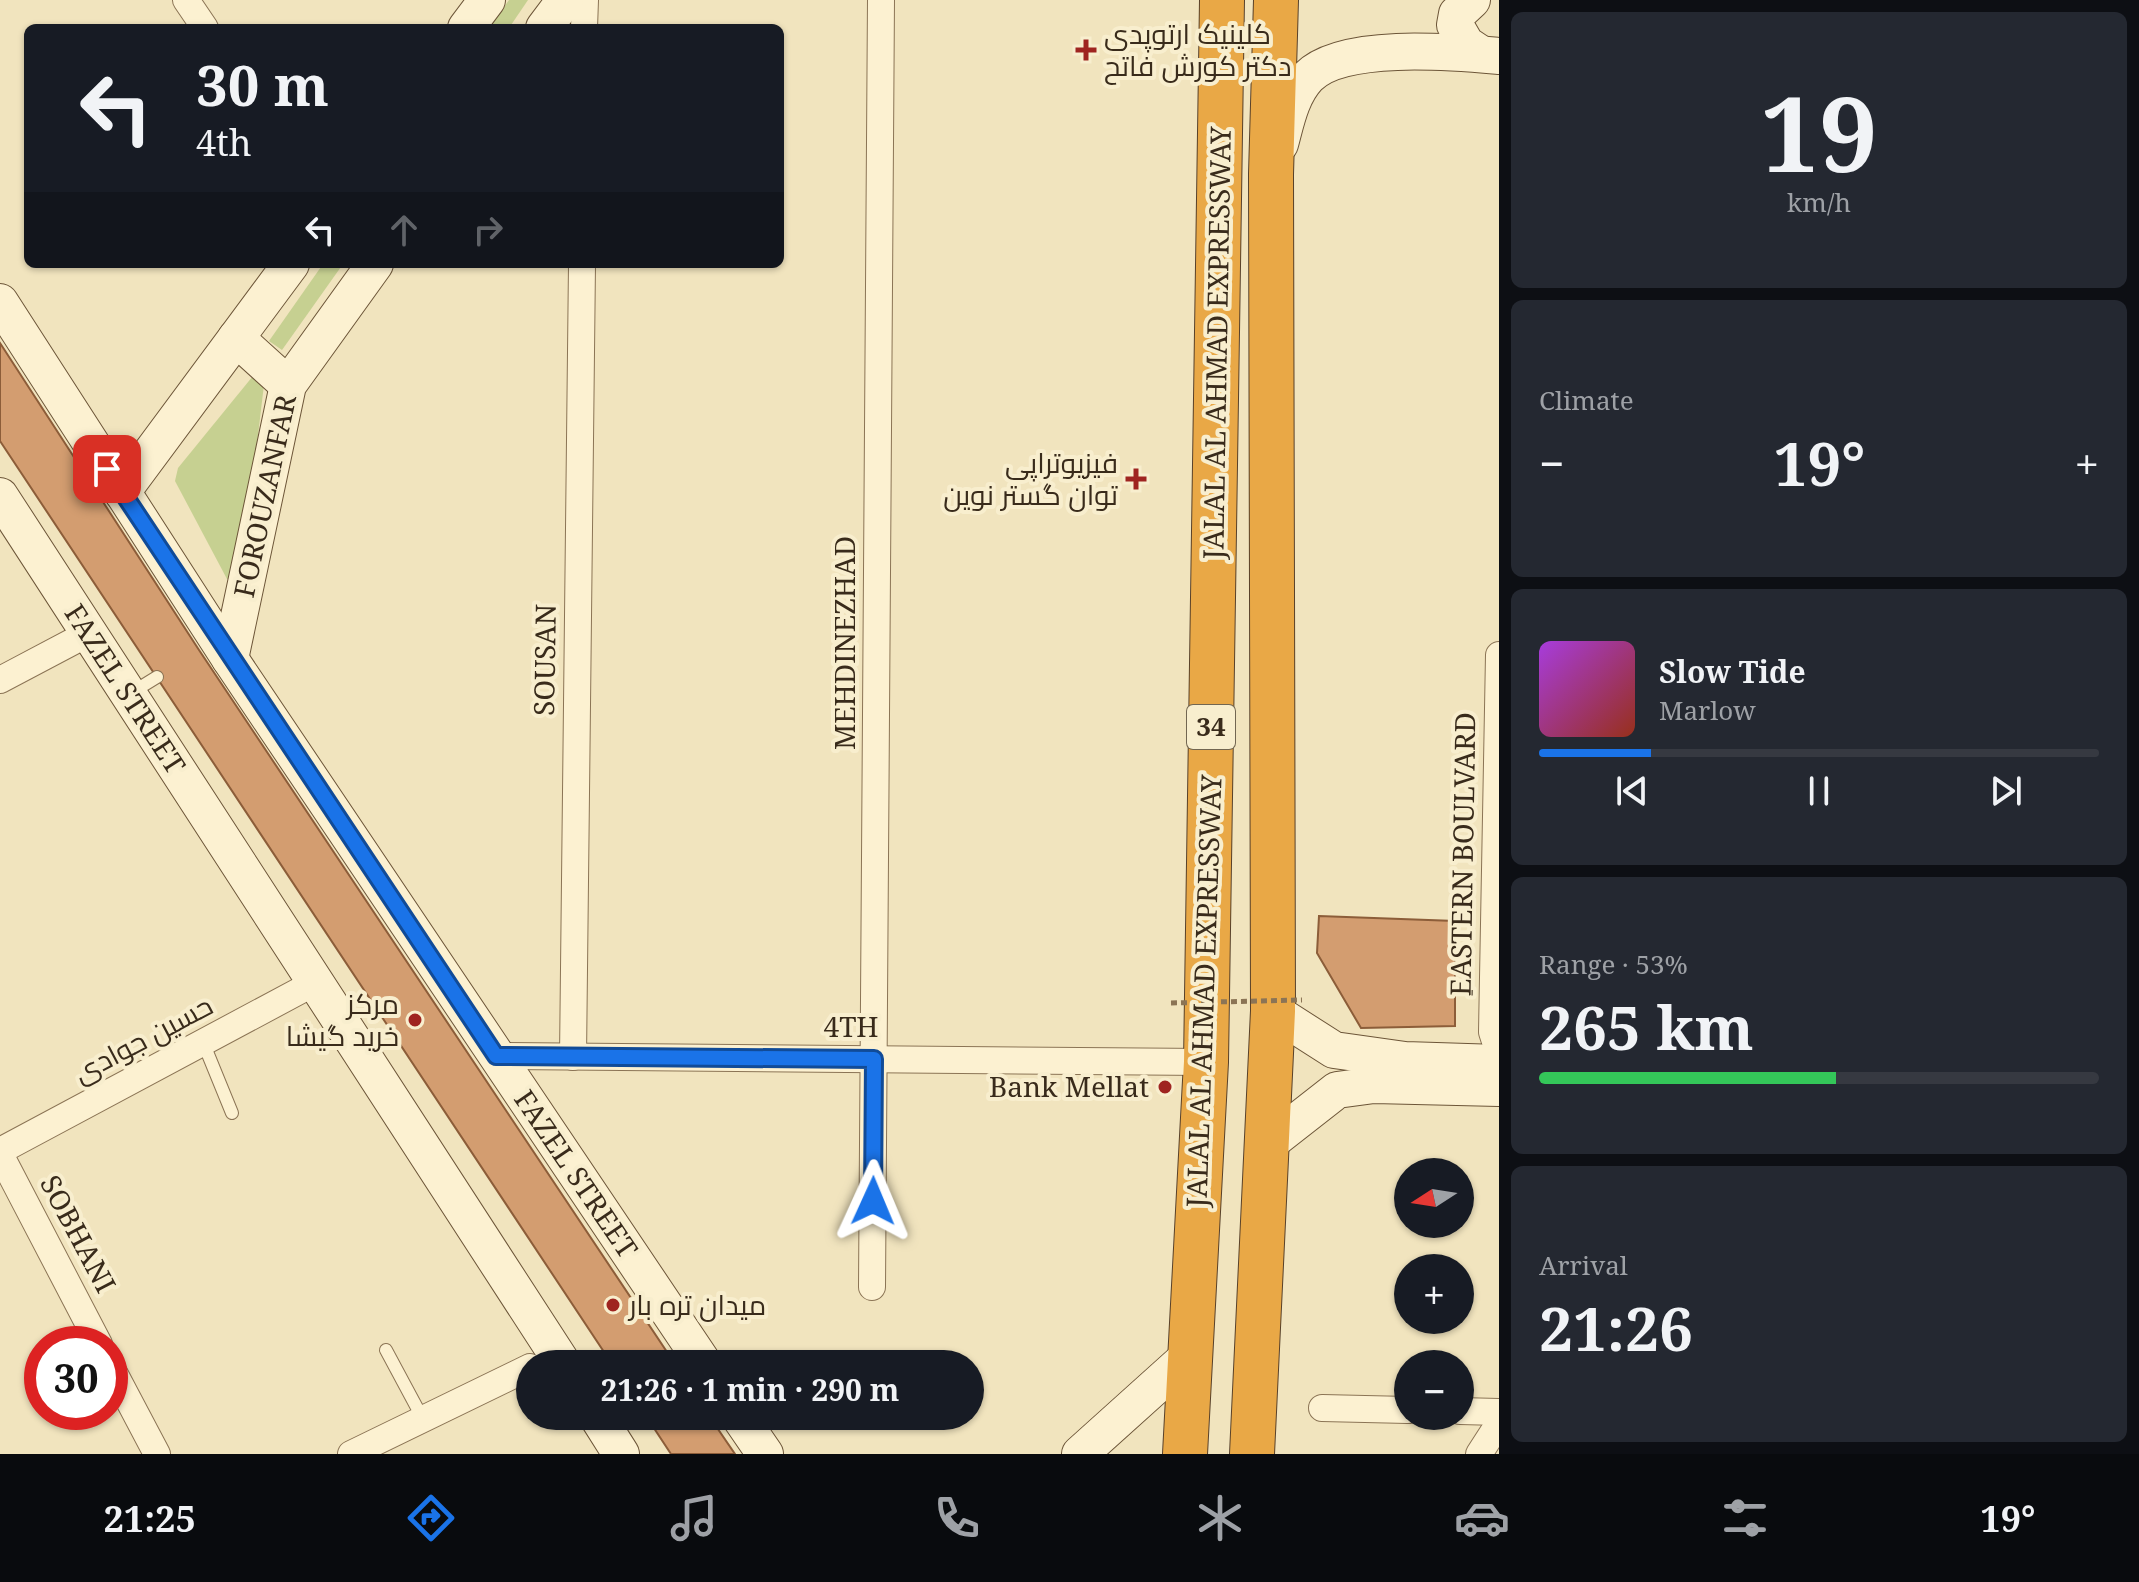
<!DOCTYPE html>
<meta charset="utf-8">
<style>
:root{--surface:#171b24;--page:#242831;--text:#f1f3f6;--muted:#9ea1a6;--line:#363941;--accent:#1a73e8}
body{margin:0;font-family:"Noto Serif",Cairo,serif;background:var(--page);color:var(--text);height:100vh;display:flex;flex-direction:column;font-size:30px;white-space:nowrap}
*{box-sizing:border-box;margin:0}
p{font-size:26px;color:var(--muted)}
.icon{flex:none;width:44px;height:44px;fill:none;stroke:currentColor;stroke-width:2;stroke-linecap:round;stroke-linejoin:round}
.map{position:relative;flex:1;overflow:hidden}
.side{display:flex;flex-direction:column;gap:12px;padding:12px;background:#0d0f14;width:640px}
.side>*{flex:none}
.guide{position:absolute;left:24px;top:24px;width:760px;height:244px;border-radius:12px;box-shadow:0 2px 6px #0004;background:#171b24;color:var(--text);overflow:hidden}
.needle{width:52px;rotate:258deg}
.fabs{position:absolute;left:1394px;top:1158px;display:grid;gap:16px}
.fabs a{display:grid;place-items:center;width:80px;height:80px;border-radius:50%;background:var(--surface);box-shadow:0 2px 6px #0004;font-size:40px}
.speed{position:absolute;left:24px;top:1326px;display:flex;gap:16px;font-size:40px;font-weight:700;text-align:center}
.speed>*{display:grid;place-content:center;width:104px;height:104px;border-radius:50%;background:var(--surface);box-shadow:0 2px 6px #0004;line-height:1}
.speed .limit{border:12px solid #d22;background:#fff;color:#111}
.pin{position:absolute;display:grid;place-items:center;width:68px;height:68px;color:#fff;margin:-34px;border-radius:16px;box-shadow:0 4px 12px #0006}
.me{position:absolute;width:88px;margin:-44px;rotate:1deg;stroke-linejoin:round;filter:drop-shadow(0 0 6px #0008)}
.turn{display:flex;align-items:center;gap:28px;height:168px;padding:0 40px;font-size:36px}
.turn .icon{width:104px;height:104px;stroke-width:2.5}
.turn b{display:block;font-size:56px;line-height:68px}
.lanes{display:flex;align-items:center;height:76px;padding:0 40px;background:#0003;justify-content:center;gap:40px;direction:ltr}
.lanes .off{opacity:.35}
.big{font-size:60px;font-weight:700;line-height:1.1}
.side .card{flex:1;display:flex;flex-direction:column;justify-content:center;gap:12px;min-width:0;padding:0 28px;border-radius:12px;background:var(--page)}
.side .dial{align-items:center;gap:0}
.dial b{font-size:104px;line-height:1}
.song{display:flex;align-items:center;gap:24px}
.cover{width:96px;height:96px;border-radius:12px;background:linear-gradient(135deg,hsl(280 70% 55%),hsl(10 70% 35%))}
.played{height:8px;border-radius:4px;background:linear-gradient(90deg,var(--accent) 20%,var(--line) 20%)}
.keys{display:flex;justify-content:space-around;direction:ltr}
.heat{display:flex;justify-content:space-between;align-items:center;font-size:44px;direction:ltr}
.charge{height:12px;border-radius:6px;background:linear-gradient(90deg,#34c759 53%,var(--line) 0)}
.trip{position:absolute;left:516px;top:1350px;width:468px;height:80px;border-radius:40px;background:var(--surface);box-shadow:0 2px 6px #0004;font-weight:700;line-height:80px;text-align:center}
.tab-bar{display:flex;height:128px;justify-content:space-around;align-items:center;background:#090b0e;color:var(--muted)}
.tab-bar .icon{width:56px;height:56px}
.tab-bar .current{color:var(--accent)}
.tab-bar b{font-size:36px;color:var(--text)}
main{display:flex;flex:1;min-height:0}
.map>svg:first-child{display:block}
</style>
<main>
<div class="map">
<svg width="1499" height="1454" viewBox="0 0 1499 1454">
<rect width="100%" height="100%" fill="#f1e4be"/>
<g fill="#c6d091">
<path d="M 509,0 L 528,0 L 509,28 L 489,28 Z"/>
<path d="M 323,264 L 343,264 L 282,350 L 269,341 Z"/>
<path d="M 257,371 L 265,376 L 241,579 L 227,579 L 175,481 L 178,468 Z"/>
</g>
<g fill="#d39d70" stroke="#8c5d39" stroke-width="2">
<path d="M 0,343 L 199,650 L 675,1364 L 612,1364 L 0,441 Z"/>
<path d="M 1319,916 L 1455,921 L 1455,1026 L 1361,1028 L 1317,953 Z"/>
<path d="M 646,1416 L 709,1416 L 735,1454 L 671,1454 Z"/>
</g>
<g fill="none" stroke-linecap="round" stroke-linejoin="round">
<g stroke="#8b7455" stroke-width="14">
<g id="lane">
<path d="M 131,693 L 157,677"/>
<path d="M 203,1042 L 232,1113"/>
<path d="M 386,1350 L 423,1419"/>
</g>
</g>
<g stroke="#8b7455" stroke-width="28">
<g id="street">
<path d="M 186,0 L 205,28"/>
<path d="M 584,28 L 585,0"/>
<path d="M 1499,655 L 1492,1032 L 1499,1054"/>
<path d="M 0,680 L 89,633"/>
<path d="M 496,1056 L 1206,1062"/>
<path d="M 573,1057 L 582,264"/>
<path d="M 0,1151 L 316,982"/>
<path d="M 0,1154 L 99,1344"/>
<path d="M 872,1287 L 881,0"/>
<path d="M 110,1365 L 157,1454"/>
<path d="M 1322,1408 L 1408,1410"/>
<path d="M 1460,1411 L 1499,1412"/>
<path d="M 351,1454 L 530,1367"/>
<path d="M 1479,1454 L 1499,1423"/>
</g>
</g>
<g stroke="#6c5538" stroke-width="38">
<g id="secondary">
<path d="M 1472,0 L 1457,14 L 1455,25 L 1466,44 L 1481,54"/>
<path d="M 466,28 L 487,0"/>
<path d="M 544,28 L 565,0"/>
<path d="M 1280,144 C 1286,122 1291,95 1308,77 C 1342,42 1452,52 1499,56"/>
<path d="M 0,302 L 230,659 L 704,1364"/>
<path d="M 236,338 L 288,385"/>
<path d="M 122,492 L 291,264"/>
<path d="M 0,496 L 563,1364"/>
<path d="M 230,659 L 288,385 L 375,264"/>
<path d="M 1273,1011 L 1334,1050 L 1405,1060 L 1499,1063"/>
<path d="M 1268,1144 L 1337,1090 L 1374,1085 L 1499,1088"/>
<path d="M 597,1416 L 621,1454"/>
<path d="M 739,1416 L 765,1454"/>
<path d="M 1080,1454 L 1190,1355"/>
</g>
</g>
<g stroke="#58412a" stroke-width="46">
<g id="highway">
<path d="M 1185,1454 L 1206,1062 L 1222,0"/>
<path d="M 1252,1454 L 1273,1011 L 1271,174 L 1276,0"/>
</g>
</g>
<use href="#lane" stroke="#fcf1d1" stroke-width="12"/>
<use href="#street" stroke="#fcf1d1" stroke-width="26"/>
<use href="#secondary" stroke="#fcf1d1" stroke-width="36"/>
<use href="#highway" stroke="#e9a846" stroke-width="44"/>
<path stroke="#8b7455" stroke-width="5" stroke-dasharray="6 4" stroke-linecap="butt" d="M 1171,1003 L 1302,1000"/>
</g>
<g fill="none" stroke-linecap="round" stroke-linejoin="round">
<g stroke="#114b97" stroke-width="20">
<path id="route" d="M 107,469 L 496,1056 L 874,1059 L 873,1201"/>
</g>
<use href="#route" stroke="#1a73e8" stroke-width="14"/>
</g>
<g fill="#9f2420" stroke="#f8eece" stroke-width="3">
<path d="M1082 38h8v8h8v8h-8v8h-8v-8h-8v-8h8z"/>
<path d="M1132 467h8v8h8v8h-8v8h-8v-8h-8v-8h8z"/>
<circle cx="415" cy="1020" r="8"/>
<circle cx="1165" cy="1087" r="8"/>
<circle cx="613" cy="1305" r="8"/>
</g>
<g text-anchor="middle" stroke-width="8" stroke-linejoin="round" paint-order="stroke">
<rect fill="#f8eece" stroke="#726651" stroke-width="2" x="1187" y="705" width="48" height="44" rx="6"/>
<g font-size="26" font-weight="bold" fill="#392b1b">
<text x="1211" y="736">34</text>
</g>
<g font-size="28" fill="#392b1b" stroke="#f8eece" text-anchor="end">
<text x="1104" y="44" text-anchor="start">کلینیک ارتوپدی<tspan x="1104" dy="32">دکتر کورش فاتح</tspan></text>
<text x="1118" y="473">فیزیوتراپی<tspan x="1118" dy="32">توان گستر نوین</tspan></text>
<text x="399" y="1014">مرکز<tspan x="399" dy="32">خرید گیشا</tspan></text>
<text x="1149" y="1097">Bank Mellat</text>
<text x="629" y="1315" text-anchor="start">میدان تره بار</text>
</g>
<g font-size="28" fill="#392b1b" stroke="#f8eece">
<text transform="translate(1217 343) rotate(-89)" y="10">JALAL AL AHMAD EXPRESSWAY</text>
<text transform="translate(265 496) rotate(-78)" y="10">FOROUZANFAR</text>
<text transform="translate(845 643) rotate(-90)" y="10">MEHDINEZHAD</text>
<text transform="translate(545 660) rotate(-89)" y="10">SOUSAN</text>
<text transform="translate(125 689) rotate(57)" y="10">FAZEL STREET</text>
<text transform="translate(1463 854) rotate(-89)" y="10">ٍEASTERN BOULVARD</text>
<text transform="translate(1204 991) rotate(-88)" y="10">JALAL AL AHMAD EXPRESSWAY</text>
<text x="851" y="1037">4TH</text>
<text transform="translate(143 1039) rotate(-28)" y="10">حسین جوادی</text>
<text transform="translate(576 1174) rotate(56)" y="10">FAZEL STREET</text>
<text transform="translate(78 1234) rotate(62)" y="10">SOBHANI</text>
</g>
</g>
</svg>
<div class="fabs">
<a><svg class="needle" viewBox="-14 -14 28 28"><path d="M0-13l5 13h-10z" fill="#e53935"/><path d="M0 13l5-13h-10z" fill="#9ea1a6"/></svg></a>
<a>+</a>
<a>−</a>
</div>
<div class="speed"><div class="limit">30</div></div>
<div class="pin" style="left:107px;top:469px;background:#d93025"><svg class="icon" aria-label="arrive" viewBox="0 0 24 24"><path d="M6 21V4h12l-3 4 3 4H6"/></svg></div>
<svg class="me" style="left:873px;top:1201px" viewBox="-20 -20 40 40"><path d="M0-17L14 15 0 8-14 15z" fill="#1a73e8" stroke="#fff" stroke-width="4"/></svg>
<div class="trip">21:26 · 1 min · 290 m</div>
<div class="guide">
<div class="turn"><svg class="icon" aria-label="left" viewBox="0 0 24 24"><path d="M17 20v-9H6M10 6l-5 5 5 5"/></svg><div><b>30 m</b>4th</div></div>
<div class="lanes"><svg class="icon" aria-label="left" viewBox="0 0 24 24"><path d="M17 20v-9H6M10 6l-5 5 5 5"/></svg><svg class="icon off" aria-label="ahead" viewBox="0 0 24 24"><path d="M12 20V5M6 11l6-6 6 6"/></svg><svg class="icon off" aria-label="right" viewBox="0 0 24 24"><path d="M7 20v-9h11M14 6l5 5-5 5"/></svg></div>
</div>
</div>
<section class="side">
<div class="card dial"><b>19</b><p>km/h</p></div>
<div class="card"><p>Climate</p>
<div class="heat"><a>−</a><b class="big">19°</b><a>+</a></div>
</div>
<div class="card">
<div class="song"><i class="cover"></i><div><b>Slow Tide</b><p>Marlow</p></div></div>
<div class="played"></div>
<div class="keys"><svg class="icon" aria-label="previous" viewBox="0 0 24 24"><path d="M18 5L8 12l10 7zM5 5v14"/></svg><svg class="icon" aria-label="pause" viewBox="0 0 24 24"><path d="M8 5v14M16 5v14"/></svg><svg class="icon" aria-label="next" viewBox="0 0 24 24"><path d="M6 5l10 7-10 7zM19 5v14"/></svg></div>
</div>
<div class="card"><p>Range · 53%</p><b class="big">265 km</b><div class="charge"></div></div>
<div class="card"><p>Arrival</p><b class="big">21:26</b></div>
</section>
</main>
<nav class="tab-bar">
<b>21:25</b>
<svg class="icon current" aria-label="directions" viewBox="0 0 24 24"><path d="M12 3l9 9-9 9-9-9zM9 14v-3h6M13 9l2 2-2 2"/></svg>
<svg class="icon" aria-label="music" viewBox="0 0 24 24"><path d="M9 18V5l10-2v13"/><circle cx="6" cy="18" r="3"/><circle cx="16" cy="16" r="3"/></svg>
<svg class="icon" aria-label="phone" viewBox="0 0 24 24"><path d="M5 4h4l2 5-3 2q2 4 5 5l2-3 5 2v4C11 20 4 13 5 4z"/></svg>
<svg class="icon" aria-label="climate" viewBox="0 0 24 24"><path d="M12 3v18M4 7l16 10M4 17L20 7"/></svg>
<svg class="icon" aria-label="car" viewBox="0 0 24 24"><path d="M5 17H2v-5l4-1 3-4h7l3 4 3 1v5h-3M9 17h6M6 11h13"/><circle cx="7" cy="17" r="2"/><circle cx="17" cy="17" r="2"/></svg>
<svg class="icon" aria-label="filters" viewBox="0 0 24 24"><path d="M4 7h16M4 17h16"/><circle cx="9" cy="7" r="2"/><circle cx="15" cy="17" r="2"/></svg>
<b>19°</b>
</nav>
